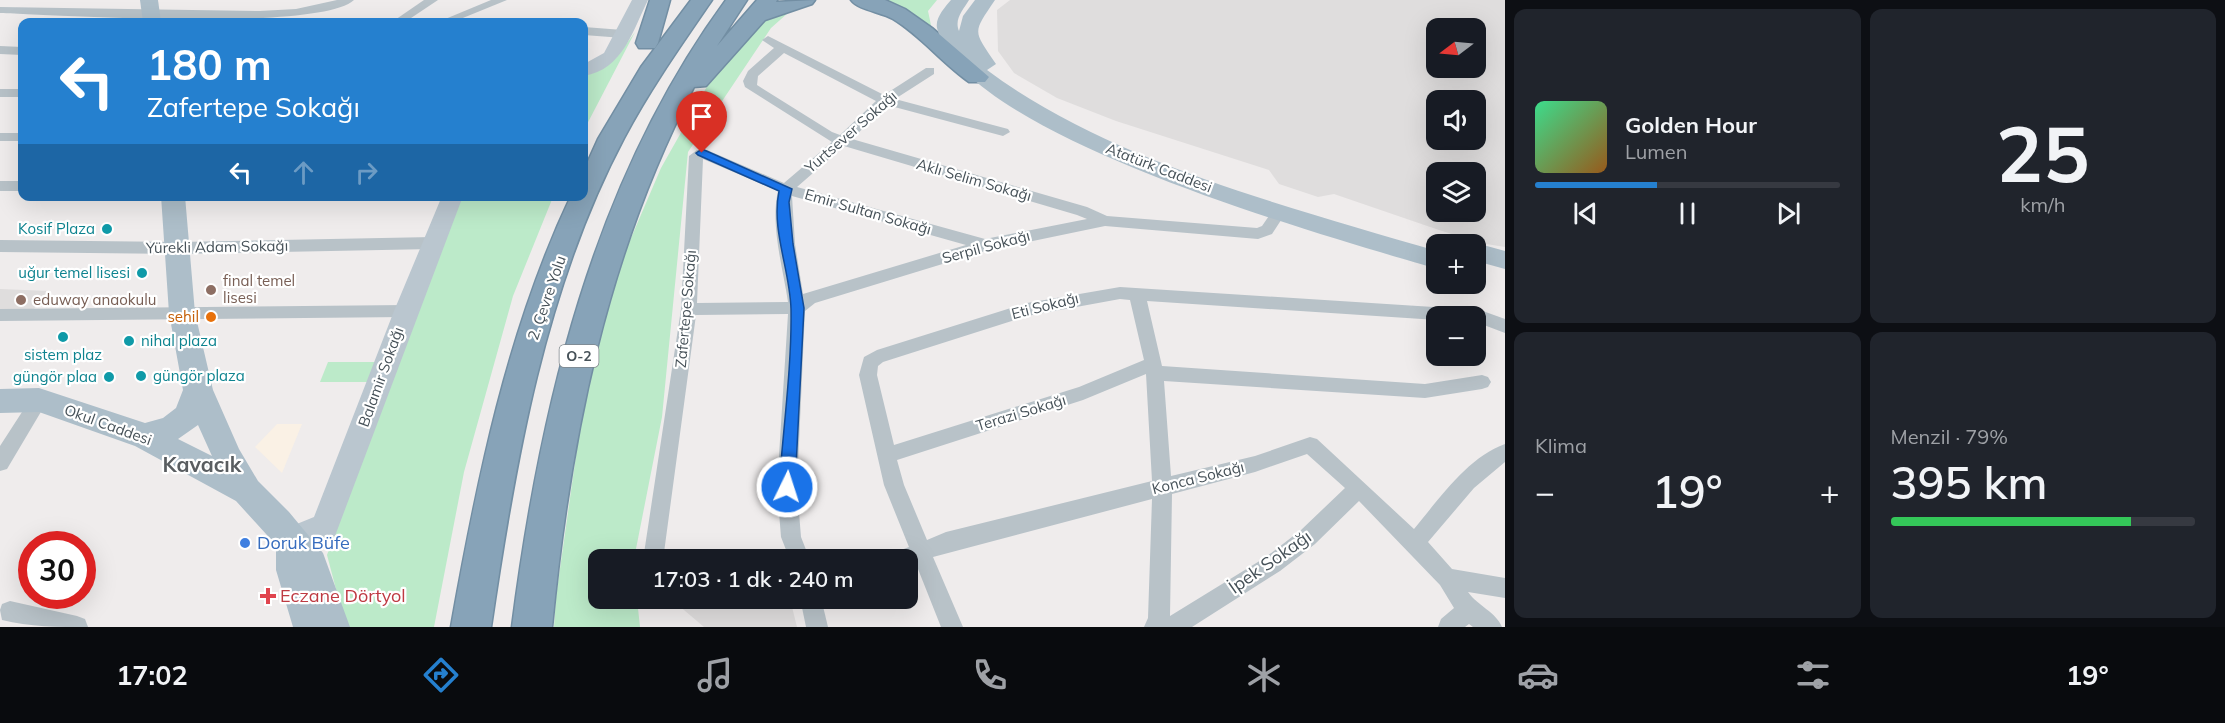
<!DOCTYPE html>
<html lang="tr">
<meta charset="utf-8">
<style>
:root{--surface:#171b24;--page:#20242c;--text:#f1f3f6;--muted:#9ea1a6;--line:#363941;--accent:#2580cf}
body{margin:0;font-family:Mulish,sans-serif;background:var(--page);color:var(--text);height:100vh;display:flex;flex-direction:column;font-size:22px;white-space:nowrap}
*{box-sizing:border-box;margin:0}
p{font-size:20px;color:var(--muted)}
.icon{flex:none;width:33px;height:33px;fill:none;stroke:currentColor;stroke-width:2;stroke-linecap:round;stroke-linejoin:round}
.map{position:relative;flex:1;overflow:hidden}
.drawer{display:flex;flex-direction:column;gap:9px;padding:9px;background:#0d0f14;width:720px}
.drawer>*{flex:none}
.banner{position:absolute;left:18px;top:18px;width:570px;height:183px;border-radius:12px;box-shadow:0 6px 24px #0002;background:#2580cf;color:#fff;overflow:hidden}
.needle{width:39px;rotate:254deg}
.controls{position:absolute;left:1426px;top:18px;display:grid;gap:12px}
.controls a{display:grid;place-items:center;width:60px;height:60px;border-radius:12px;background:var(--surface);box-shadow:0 6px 24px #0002;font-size:30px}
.speed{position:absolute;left:18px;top:531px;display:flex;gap:12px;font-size:30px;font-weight:700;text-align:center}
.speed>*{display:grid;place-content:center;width:78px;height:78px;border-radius:50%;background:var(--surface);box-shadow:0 6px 24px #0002;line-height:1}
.speed .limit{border:9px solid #d22;background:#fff;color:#111}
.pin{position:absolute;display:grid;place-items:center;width:51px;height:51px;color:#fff;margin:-62px -26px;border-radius:50% 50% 50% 0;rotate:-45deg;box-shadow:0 0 6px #0007}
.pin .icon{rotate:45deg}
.me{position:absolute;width:66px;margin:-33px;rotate:4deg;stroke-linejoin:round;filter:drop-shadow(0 0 4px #0008)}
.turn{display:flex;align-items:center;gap:21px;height:126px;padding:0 30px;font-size:27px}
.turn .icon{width:78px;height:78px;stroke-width:2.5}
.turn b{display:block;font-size:42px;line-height:51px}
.lanes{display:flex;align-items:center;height:57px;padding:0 30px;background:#0003;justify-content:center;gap:30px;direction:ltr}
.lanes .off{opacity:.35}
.big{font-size:45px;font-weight:600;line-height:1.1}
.drawer .tile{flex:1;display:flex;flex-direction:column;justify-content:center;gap:9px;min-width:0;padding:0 21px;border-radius:12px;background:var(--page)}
.drawer .dial{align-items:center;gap:0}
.dial b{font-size:78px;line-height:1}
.song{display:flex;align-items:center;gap:18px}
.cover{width:72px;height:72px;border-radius:9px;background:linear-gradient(135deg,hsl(150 70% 55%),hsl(30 70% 35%))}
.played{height:6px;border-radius:3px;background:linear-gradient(90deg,var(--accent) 40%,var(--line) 40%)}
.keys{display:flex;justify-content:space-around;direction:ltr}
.heat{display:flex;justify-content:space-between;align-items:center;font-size:33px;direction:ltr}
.charge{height:9px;border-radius:4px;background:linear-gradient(90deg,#34c759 79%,var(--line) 0)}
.drawer .tiles{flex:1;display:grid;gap:9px;grid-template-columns:repeat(2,1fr)}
.trip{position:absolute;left:588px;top:549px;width:330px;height:60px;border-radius:12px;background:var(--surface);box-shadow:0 6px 24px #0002;font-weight:600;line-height:60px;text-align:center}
.tabs{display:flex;height:96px;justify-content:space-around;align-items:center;background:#090b0e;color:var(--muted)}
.tabs .icon{width:42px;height:42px}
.tabs .on{color:var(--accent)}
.tabs b{font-size:27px;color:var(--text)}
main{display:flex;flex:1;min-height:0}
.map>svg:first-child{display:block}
</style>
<main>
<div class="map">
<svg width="1505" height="627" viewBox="0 0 1505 627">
<rect width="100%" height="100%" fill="#efecec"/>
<path fill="#faf1e5" d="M 277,424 L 302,424 L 282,473 L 255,447 Z"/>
<g fill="#dfdddd" fill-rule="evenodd">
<path d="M 1010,0 L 1505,0 L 1505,247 L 1480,243 L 1439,230 L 1334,194 L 1318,197 L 1279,184 L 1269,170 L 1116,121 L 1057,98 L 1014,73 L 998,51 L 997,10 ZM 1437,28 L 1476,28 L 1476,68 L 1437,68 ZM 1437,100 L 1476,100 L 1476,140 L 1437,140 ZM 1437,172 L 1476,172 L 1476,212 L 1437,212 Z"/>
<path d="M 0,289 L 49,291 L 33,310 L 0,309 Z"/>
<path d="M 671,599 L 790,599 L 797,627 L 704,627 Z"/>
</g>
<g fill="#bceac9">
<path d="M 884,0 L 937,0 L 928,11 L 932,30 L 909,11 Z"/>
<path d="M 797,5 L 771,28 L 688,152 L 662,417 L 634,559 L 598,560 L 598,598 L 637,599 L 640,627 L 554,627 L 556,597 L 587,378 L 625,252 L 661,168 L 714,74 L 744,38 L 767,19 Z"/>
<path d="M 635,32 L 584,130 L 584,74 L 616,58 Z"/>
<path d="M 460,197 L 553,197 L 513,296 L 464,472 L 434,627 L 346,627 L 327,555 L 429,276 Z"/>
<path d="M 328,362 L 381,362 L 374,382 L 320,382 Z"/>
</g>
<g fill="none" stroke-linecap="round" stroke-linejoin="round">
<g stroke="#728ea3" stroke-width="3">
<g id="highway">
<path d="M 650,0 L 670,0 L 658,43 L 655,48 L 639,48 L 636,43 Z"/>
<path d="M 691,0 L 712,0 C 681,45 650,89 624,138 C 545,287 515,461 491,627 L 451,627 C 477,481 507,331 571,196 L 584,196 L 584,170 L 598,139 L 641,67 Z"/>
<path d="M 726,0 L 747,0 L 717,46 L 757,0 L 777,0 L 776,2 L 815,0 L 812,4 L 765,20 L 706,86 L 694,87 C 606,256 570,439 552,627 L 512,627 C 540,408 593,181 726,0 Z"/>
<path d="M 851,0 L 885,0 L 905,9 L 932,28 L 989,77 L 985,82 L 969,82 C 942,63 921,36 893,19 C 881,12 858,10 851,0 Z"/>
</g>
</g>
<g fill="#b8c2c8" fill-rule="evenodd">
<path d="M 337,0 L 354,0 C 319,32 59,15 0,13 L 0,7 L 260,11 L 296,9 Z"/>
<path d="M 424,0 L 438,0 L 405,22 L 392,22 Z"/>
<path d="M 491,0 L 507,0 L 453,22 L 438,22 Z"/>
<path d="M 584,27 L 623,30 L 629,34 L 623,38 L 584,35 Z"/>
<path d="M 768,36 L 884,95 L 926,68 L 934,68 L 934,74 L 895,99 L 1008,129 L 1010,132 L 1003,136 L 887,105 L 852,139 L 1087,207 L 1107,216 L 1257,228 L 1262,226 L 1275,207 L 1285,207 L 1287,211 L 1272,234 L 1258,239 L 1105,226 L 985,251 L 815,303 L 805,311 L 797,487 L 801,537 L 810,560 L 790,560 L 781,537 L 777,487 L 788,314 L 696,315 L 663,560 L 643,560 L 681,309 L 689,156 L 697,150 L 707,150 L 784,183 L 832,142 L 745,87 L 743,81 L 748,71 L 774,48 L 762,40 ZM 784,53 L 876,101 L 840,135 L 832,132 L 757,85 L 758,76 ZM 844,146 L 1077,215 L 1087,219 L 985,239 L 797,187 ZM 703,159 L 778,191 C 770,225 783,268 788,302 L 697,303 ZM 792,196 L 966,245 L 803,294 L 795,244 Z"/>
<path d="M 0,46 L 22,47 L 22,55 L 0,54 Z"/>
<rect x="0" y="89" width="22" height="8"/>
<rect x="0" y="133" width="22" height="8"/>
<rect x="0" y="181" width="22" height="10"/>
<path d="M 433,237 L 441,243 L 433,249 L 179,254 L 0,252 L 0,240 L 179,242 Z"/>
<path d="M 1120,287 L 1480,310 L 1505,319 L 1505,333 L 1476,322 L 1476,316 L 1437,316 L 1437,320 L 1147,301 L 1162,366 L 1425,384 L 1482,375 L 1488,377 L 1491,382 L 1488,387 L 1482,389 L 1425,398 L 1164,381 L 1171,476 L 1255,456 L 1310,437 L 1317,439 L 1414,529 C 1439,499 1468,457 1505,444 L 1505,462 L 1474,488 L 1428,542 L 1452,569 L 1505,578 L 1505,598 L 1468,592 C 1478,606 1496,612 1502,627 L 1473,627 L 1469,624 L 1465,627 L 1438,627 L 1441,619 L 1454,608 L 1440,585 L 1359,501 L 1315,544 L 1280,571 L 1192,627 L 1144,627 L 1148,618 L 1152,499 L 933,557 L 963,627 L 941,627 L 916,564 L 908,567 L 908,560 L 890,560 L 893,553 L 909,547 L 884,485 L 859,375 L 864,357 L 877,350 L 1027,303 ZM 1120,299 L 1130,300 L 1144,360 L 1079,387 L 894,445 L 877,375 L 878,366 L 883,362 L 1027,316 ZM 1146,374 L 1152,481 L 946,532 L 927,540 L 904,485 L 897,460 L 1083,400 ZM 1307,454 L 1345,488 L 1301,530 L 1266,557 L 1170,616 L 1172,494 L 1255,472 Z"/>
<path d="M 406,305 L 412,306 L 414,311 L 412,316 L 406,317 L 0,321 L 0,309 Z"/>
<path d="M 39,392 L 45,395 L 48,400 L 45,405 L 7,469 L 0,471 L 0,446 L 33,395 Z"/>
<path d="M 800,598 L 821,598 L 828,627 L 806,627 Z"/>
<path d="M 10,601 L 77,616 L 85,619 L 88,627 C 59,627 29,627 2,620 L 0,610 L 2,604 Z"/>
</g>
<g fill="#bac6cf" fill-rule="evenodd">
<path d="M 632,0 L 648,0 C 632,32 623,69 584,76 L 584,64 L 604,53 Z"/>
<path d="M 442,196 L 463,196 L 335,536 L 292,554 L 282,550 L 277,540 L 282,530 L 314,517 L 394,311 Z"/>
</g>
<g fill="#adbec9" fill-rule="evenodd">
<path d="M 140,0 L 158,0 L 161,22 L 143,22 Z"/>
<path d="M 951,0 L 969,0 C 963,10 954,19 959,31 L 963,16 L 975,0 L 995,0 C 972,34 973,30 996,64 L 987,70 C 1108,161 1292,208 1437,251 L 1437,269 C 1334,238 963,137 937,28 C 935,18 945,7 951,0 Z"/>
<path d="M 161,196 L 185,196 L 195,313 L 213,390 L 239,449 L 258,481 L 289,512 L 323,553 L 350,627 L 293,627 L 276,570 L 276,545 L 236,501 L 135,446 L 39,412 L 0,413 L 0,389 L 39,388 L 145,423 L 163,418 L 176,408 L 183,390 L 169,313 ZM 198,425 L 212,456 L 178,439 Z"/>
<path d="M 1476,243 L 1505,251 L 1505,269 L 1476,261 L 1476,244 L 1470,244 Z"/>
</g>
<use href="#highway" fill="#87a3b8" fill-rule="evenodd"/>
</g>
<path fill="#1a73e8" stroke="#114b97" stroke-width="1.5" d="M 702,149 L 792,189 L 789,202 L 793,244 L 804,308 L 795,487 L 793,492 L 787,495 L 781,492 L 779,487 C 783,430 792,366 791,309 C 790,270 771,230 779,191 L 698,155 L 696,153 Z"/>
<g fill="#0f9aa8" stroke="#fff" stroke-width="2">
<circle cx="107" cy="229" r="6"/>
<circle cx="142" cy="273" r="6"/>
<circle cx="63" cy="337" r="6"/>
<circle cx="129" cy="341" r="6"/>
<circle cx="141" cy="376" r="6"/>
<circle cx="109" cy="377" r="6"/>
</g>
<g fill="#8d6e63" stroke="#fff" stroke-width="2">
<circle cx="211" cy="290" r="6"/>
<circle cx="21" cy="300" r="6"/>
</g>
<circle fill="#e8710a" stroke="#fff" stroke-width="2" cx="211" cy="317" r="6"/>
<circle fill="#3f7fe0" stroke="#fff" stroke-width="2" cx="245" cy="543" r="6"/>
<path fill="#e0444e" stroke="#fff" stroke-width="2" d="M265 587h6v6h6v6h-6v6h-6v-6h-6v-6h6z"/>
<g text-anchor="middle" stroke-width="4.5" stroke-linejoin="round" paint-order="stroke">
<rect fill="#fff" stroke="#7e858a" stroke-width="1.5" x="559.5" y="345" width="39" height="22" rx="4.5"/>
<g font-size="14" font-weight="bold" fill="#465158">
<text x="579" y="361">O-2</text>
</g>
<g font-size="15" fill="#465158" stroke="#fff">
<text transform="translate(851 132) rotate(-41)" y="5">Yurtsever Sokağı</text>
<text transform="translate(1159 168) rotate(21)" y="5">Atatürk Caddesi</text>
<text transform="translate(974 180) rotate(16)" y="5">Aklı Selim Sokağı</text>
<text transform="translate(868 212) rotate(16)" y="5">Emir Sultan Sokağı</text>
<text transform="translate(217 247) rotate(-1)" y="5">Yürekli Adam Sokağı</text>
<text transform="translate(986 247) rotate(-15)" y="5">Serpil Sokağı</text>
<text transform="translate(547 298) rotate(-71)" y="5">2. Çevre Yolu</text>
<text transform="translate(1045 306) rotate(-14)" y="5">Eti Sokağı</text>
<text transform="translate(686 309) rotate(-85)" y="5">Zafertepe Sokağı</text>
<text transform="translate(381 377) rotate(-70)" y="5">Balamir Sokağı</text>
<text transform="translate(1021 413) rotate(-17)" y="5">Terazi Sokağı</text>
<text transform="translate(108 425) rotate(20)" y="5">Okul Caddesi</text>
<text transform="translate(1198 478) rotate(-14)" y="5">Konca Sokağı</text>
</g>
<g font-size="15" fill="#0d838f" stroke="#fff" text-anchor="end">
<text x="95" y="234">Kosif Plaza</text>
<text x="130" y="278">uğur temel lisesi</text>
<text x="141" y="346" text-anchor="start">nihal plaza</text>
<text x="63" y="360" text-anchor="middle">sistem plaz</text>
<text x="153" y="381" text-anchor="start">güngör plaza</text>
<text x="97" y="382">güngör plaa</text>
</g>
<g font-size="15" fill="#785e54" stroke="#fff" text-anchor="start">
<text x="223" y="286">final temel<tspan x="223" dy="17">lisesi</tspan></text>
<text x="33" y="305">eduway anaokulu</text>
</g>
<g font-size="15" fill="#c56008" stroke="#fff" text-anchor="end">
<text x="199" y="322">sehil</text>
</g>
<g font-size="18" fill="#366cbe" stroke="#fff" text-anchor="start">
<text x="257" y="549">Doruk Büfe</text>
</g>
<g font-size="18" fill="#465158" stroke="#fff">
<text transform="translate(1270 562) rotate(-35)" y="6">İpek Sokağı</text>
</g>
<g font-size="18" fill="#be3a42" stroke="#fff" text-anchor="start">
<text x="280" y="602">Eczane Dörtyol</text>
</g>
<g font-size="21" font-weight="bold" fill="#595d60" stroke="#fff">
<text x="202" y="472">Kavacık</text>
</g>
</g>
</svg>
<div class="controls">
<a><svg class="needle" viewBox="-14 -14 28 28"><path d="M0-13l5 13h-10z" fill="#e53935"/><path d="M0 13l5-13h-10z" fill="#9ea1a6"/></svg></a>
<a><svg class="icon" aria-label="sound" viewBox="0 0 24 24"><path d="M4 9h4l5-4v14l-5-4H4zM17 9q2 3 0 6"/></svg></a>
<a><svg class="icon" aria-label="layers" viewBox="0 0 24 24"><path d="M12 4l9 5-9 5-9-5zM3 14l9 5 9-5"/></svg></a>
<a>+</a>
<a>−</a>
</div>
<div class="speed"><div class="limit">30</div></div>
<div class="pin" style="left:702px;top:153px;background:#d93025"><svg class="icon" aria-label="arrive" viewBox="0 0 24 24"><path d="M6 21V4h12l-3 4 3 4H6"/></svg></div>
<svg class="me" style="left:787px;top:487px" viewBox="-20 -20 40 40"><circle r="17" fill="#1a73e8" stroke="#fff" stroke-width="3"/><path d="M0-11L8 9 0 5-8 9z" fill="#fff"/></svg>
<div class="trip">17:03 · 1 dk · 240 m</div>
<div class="banner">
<div class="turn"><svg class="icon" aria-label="left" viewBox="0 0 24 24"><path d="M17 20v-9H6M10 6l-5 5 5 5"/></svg><div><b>180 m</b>Zafertepe Sokağı</div></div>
<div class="lanes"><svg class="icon" aria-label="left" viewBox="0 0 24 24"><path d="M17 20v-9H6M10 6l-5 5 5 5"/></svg><svg class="icon off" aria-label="ahead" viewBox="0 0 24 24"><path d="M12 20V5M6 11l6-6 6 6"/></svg><svg class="icon off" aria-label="right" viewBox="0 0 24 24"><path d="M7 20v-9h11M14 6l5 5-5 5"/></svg></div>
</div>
</div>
<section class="drawer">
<div class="tiles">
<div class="tile">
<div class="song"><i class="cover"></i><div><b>Golden Hour</b><p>Lumen</p></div></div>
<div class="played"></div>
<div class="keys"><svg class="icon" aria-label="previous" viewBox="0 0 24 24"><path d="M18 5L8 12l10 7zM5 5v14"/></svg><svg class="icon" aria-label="pause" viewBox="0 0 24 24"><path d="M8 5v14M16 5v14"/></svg><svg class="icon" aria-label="next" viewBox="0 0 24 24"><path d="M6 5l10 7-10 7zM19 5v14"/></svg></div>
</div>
<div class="tile dial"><b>25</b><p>km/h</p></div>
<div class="tile"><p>Klima</p>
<div class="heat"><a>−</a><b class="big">19°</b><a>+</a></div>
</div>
<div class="tile"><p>Menzil · 79%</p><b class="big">395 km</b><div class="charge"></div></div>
</div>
</section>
</main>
<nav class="tabs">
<b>17:02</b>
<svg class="icon on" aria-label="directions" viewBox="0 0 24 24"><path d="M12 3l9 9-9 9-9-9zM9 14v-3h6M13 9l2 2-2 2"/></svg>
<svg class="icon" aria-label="music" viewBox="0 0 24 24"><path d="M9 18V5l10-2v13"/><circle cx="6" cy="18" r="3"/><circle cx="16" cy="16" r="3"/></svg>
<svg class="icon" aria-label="phone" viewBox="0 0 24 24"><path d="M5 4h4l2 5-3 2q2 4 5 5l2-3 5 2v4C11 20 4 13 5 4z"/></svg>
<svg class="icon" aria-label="climate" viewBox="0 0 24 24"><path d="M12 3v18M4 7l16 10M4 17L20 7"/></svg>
<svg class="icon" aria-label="car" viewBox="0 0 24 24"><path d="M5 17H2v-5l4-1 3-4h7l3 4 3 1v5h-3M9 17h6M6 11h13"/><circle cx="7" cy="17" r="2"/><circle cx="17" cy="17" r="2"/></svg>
<svg class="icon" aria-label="filters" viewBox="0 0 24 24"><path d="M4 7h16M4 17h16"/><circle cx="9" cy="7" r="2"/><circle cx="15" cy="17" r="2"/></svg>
<b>19°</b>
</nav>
